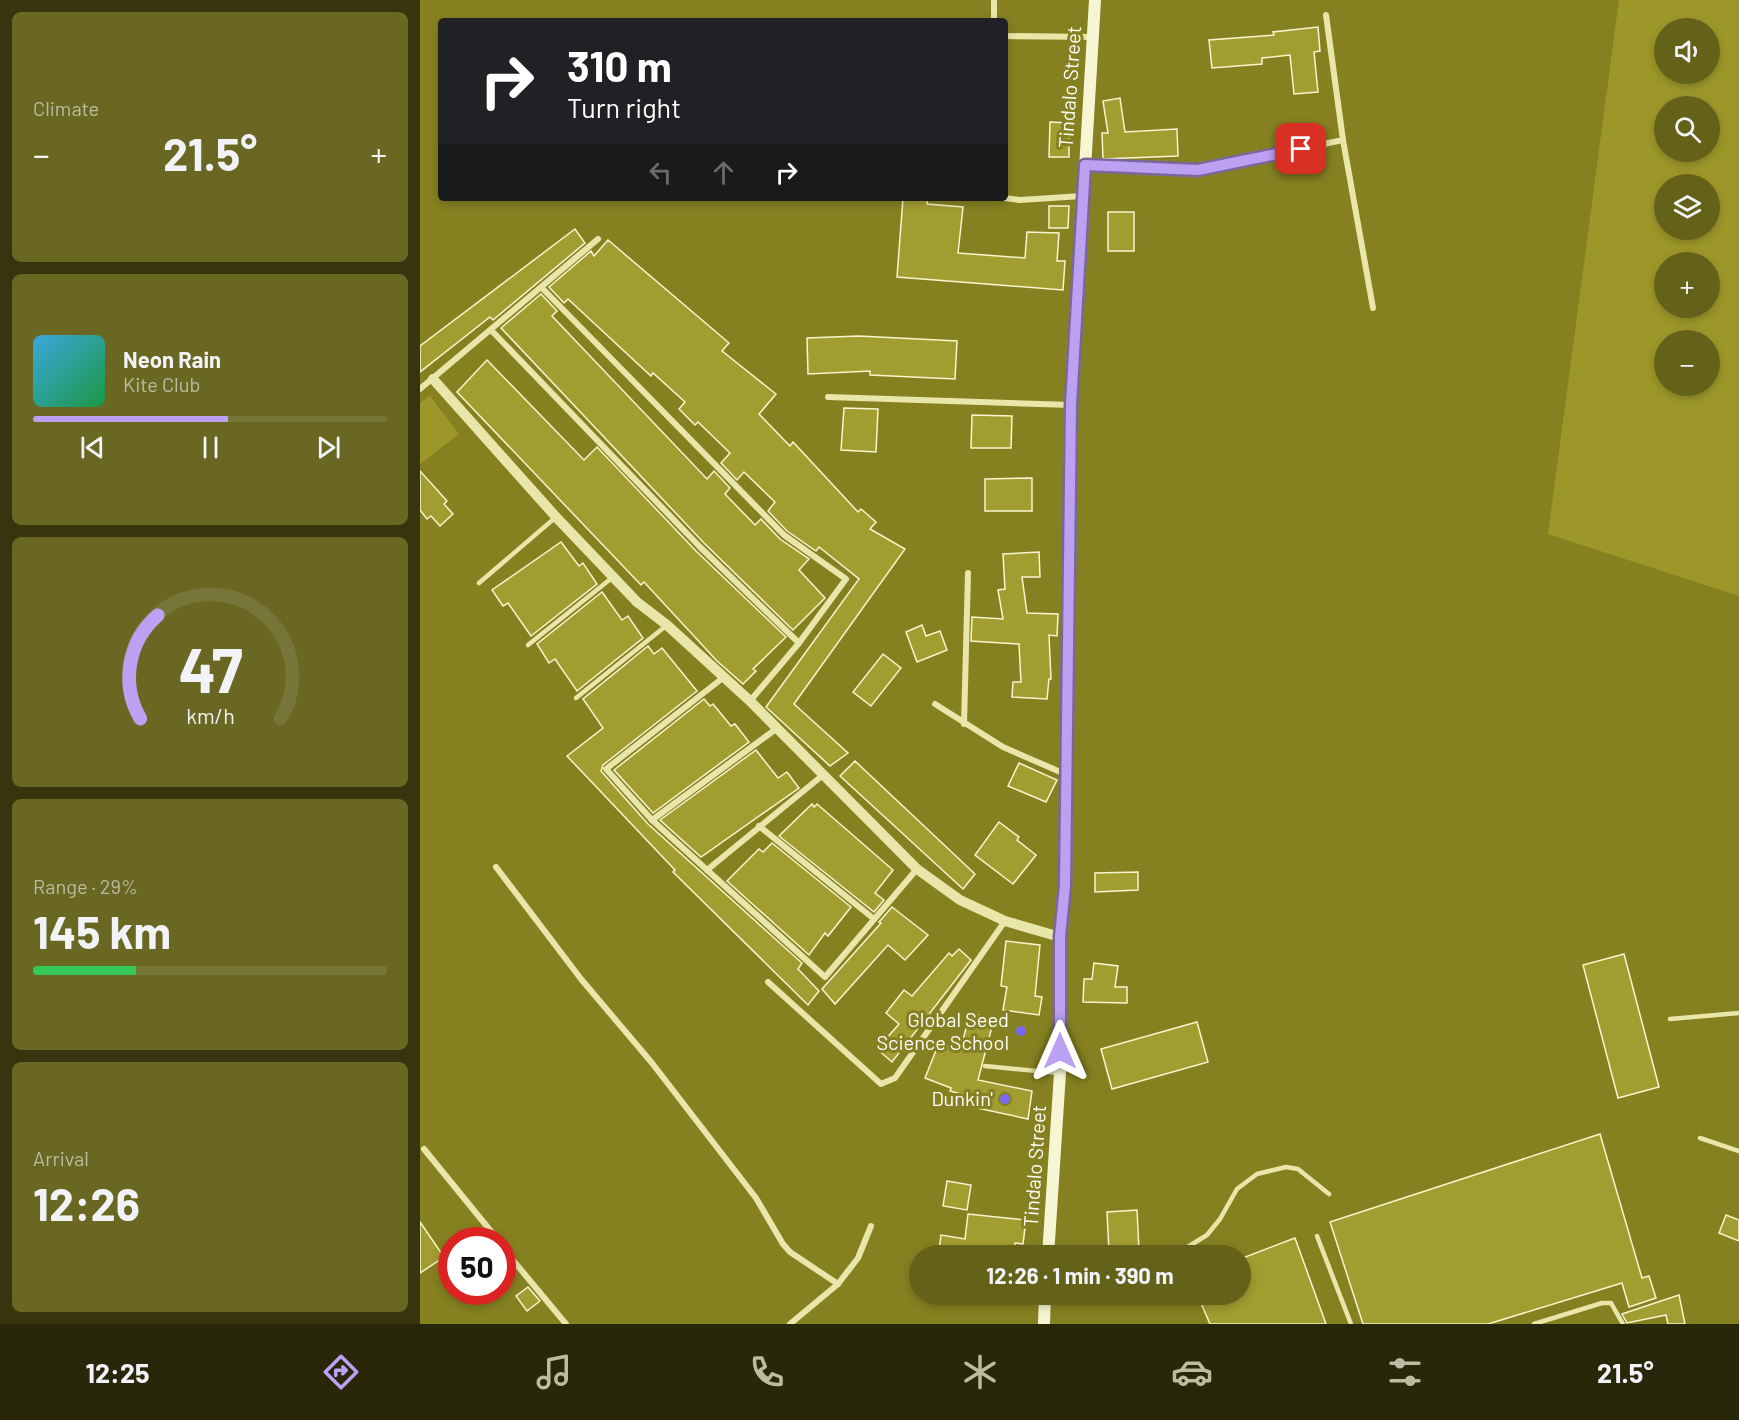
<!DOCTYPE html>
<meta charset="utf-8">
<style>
:root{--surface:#646119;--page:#6a6722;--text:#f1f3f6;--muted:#bbbca2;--line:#787538;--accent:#bca0f2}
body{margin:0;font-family:Barlow,sans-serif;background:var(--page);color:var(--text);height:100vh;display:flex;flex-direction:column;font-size:22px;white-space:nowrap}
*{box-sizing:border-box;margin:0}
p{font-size:20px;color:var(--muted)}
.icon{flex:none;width:33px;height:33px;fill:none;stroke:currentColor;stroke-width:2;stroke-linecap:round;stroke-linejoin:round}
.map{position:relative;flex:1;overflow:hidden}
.details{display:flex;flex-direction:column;gap:12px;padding:12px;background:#37350e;width:420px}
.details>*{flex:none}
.top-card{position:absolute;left:18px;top:18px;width:570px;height:183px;border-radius:6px;box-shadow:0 3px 9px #0003;background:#202124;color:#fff;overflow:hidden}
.tools{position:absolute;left:1234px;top:18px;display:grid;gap:12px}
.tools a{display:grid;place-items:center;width:66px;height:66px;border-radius:50%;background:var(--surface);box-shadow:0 3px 9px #0003;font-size:30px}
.speed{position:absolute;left:18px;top:1227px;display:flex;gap:12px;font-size:30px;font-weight:700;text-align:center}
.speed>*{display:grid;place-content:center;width:78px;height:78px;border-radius:50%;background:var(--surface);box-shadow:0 3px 9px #0003;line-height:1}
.speed .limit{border:9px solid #d22;background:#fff;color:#111}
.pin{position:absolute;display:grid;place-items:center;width:51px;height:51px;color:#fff;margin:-26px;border-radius:12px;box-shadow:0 3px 9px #0006}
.me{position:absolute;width:66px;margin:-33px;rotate:0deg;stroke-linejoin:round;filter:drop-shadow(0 0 4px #0008)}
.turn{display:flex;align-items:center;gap:21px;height:126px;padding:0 30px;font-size:27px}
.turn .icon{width:78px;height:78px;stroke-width:2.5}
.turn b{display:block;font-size:42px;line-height:51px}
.lanes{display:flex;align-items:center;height:57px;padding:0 30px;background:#0003;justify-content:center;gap:30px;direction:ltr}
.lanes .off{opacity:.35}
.big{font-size:45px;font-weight:700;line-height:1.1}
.details .tile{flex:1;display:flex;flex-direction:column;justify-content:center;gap:9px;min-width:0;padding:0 21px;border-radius:9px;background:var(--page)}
.details .dial{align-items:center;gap:0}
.dial svg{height:156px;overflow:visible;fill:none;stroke:var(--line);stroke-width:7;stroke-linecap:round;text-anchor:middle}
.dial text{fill:var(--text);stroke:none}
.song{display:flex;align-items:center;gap:18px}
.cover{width:72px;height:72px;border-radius:9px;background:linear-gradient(135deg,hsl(200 70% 55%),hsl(140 70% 35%))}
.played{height:6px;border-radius:3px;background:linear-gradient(90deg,var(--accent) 55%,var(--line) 55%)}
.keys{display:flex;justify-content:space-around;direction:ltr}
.heat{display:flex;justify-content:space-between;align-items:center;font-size:33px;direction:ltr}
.charge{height:9px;border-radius:4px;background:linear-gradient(90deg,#34c759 29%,var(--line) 0)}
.trip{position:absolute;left:489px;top:1245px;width:342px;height:60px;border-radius:30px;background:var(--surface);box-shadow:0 3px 9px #0003;font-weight:700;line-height:60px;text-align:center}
.menu{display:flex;height:96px;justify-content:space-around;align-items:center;background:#28270a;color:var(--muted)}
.menu .icon{width:42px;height:42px}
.menu .current{color:var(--accent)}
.menu b{font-size:27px;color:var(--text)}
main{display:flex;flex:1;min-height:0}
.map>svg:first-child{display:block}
</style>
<main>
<section class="details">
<div class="tile"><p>Climate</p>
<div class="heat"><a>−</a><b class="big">21.5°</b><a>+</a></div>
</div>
<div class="tile">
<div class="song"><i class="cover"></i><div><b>Neon Rain</b><p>Kite Club</p></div></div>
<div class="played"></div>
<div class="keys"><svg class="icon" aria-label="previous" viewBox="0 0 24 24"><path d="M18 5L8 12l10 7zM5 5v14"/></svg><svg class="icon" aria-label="pause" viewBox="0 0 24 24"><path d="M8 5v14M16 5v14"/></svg><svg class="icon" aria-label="next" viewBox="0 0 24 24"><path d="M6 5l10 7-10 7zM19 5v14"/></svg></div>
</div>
<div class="tile dial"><svg viewBox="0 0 100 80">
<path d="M14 69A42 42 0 1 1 86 69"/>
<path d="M14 69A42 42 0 0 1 23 16" stroke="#bca0f2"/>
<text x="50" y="56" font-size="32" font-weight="700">47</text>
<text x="50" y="72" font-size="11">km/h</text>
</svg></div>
<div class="tile"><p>Range · 29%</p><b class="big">145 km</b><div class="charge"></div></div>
<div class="tile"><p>Arrival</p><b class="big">12:26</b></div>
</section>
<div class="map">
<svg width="1319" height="1324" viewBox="0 0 1319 1324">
<rect width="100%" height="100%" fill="#858121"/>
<g fill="#9d972a" fill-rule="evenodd">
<path d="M 1199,0 L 1319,0 L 1319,596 L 1128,534 ZM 1245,28 L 1290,28 L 1290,74 L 1245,74 ZM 1245,106 L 1290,106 L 1290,152 L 1245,152 ZM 1245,184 L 1290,184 L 1290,230 L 1245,230 ZM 1245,262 L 1290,262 L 1290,308 L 1245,308 ZM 1245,340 L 1290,340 L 1290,386 L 1245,386 Z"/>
<path d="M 10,396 L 39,434 L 0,464 L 0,403 Z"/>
</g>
<g fill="#a29d30" stroke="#f7f5ce" stroke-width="1.5">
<path d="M 898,27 L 900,51 L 894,52 L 898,92 L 874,94 L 870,55 L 842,58 L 842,64 L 792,68 L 789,40 L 854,35 L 853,32 Z"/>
<path d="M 700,98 L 705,132 L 757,129 L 758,156 L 683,159 L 682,133 L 688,133 L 683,101 Z"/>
<path d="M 630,122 L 649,123 L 649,157 L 629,157 Z"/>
<path d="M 483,198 L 508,198 L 507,204 L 543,207 L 538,253 L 605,258 L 607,232 L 639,233 L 637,261 L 645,261 L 643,290 L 477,277 Z"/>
<path d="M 629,206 L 649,206 L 648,228 L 629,228 Z"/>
<rect x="688" y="212" width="26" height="39"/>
<path d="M 155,229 L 165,243 L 73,320 L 70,317 L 0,372 L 0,346 Z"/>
<path d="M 188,240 L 309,343 L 302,351 L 356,394 L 339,414 L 370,446 L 373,442 L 438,512 L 441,509 L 456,522 L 450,529 L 485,549 L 374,704 L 428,753 L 410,766 L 346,707 L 439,579 L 399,547 L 396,551 L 367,531 L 348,511 L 355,502 L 324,472 L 317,480 L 301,463 L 310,453 L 278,422 L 275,425 L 259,409 L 265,402 L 233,373 L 231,376 L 148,299 L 144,303 L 129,287 L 171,251 L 174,256 Z"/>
<path d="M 121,294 L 137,311 L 132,316 L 287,479 L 294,471 L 310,488 L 305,494 L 335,525 L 341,519 L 360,539 L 389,559 L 379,570 L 405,598 L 373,630 L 284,543 L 81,328 Z"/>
<path d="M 439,336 L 537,341 L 535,379 L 450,375 L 450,371 L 388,374 L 387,338 Z"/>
<path d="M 67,360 L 164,460 L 177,447 L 276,551 L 366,637 L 333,669 L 336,671 L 323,684 L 297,661 L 224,582 L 221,585 L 37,392 Z"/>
<path d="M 424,408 L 458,409 L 456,452 L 421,450 Z"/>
<path d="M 552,415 L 592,416 L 591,448 L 551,448 Z"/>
<path d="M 0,471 L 27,501 L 24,504 L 33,514 L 20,526 L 11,516 L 7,519 L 0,510 Z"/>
<path d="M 612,478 L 612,511 L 565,511 L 565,479 Z"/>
<path d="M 141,542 L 159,566 L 163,563 L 177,584 L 111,636 L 88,603 L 83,606 L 72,590 Z"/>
<path d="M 619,552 L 620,577 L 602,577 L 607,613 L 638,614 L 637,636 L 629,635 L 631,679 L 629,679 L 627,699 L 592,697 L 593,682 L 601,682 L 599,644 L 551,641 L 552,617 L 583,619 L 578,590 L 585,589 L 583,554 Z"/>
<path d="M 182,592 L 202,620 L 208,616 L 223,638 L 157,691 L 135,659 L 129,663 L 117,644 Z"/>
<path d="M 502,625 L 506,636 L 520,631 L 527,650 L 497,662 L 486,632 Z"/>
<path d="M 228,646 L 234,654 L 242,648 L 277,691 L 183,765 L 181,771 L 228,824 L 382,963 L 378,969 L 399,991 L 388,1005 L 253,872 L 255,870 L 147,756 L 183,728 L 163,699 Z"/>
<path d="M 463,654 L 481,668 L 451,706 L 433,692 Z"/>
<path d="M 284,699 L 290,706 L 293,704 L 311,726 L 315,724 L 329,742 L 233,813 L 194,770 Z"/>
<path d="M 336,750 L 358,778 L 367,772 L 379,788 L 281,857 L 240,820 Z"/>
<path d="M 435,761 L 555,874 L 543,889 L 420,776 Z"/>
<path d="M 599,763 L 637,780 L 626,802 L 588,786 Z"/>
<path d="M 392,804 L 394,807 L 397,804 L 473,870 L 455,893 L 464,900 L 454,912 L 359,836 Z"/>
<path d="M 579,822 L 599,837 L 597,840 L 616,855 L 593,884 L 555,855 Z"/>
<path d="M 352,843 L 431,907 L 408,936 L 405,933 L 389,955 L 307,881 L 339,849 L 343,852 Z"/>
<path d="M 718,872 L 718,890 L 675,892 L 675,873 Z"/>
<path d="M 472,907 L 508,935 L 485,960 L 468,945 L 415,1004 L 402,989 L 461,923 L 459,922 Z"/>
<path d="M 586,941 L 620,945 L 615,996 L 622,997 L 619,1015 L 583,1010 L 587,987 L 581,986 Z"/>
<path d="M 539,949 L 551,960 L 472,1062 L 457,1049 L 479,1024 L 466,1013 L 484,990 L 492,996 L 529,953 L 532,956 Z"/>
<path d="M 1204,954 L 1239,1087 L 1198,1098 L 1163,965 Z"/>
<path d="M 674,963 L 698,966 L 695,987 L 707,987 L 707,1003 L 663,1002 L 664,979 L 672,979 Z"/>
<path d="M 550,1013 L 574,1019 L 558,1080 L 612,1091 L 608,1119 L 557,1108 L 559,1099 L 530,1091 L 531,1088 L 505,1078 L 519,1043 L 540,1051 Z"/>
<path d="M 777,1022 L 788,1062 L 692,1089 L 681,1049 Z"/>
<path d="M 1180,1134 L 1222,1278 L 1229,1276 L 1236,1298 L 1209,1307 L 1202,1283 L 1068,1324 L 943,1324 L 910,1222 Z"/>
<path d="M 527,1181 L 551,1185 L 547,1210 L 523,1206 Z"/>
<path d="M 717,1210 L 719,1250 L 689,1251 L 687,1212 Z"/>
<path d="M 548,1214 L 606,1220 L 603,1244 L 595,1243 L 595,1256 L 538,1256 L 538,1253 L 519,1250 L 521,1235 L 545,1239 Z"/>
<path d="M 1306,1215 L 1319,1220 L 1319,1241 L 1299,1233 Z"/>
<path d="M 0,1222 L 24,1257 L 0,1273 Z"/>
<path d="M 875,1238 L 906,1324 L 790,1324 L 777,1294 L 820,1294 L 820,1259 Z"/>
<path d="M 108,1287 L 120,1301 L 107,1311 L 96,1296 Z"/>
<path d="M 1259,1295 L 1265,1324 L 1248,1324 L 1246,1315 L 1207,1323 L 1202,1314 Z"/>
</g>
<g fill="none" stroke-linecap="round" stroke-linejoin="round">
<g stroke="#e9e6a9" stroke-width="4.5">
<path d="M 59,583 L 136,517"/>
<path d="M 108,645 L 193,577"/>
<path d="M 156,698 L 247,625"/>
<path d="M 1250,1019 L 1319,1013"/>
<path d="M 565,1066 L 638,1073"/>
<path d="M 1280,1138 L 1319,1151"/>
<path d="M 897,1236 L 931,1324"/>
<path d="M 753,1256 L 787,1235 L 800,1219 L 817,1189 L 837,1174 L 866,1167 L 878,1169 L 909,1194"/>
<path d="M 1114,1324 L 1182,1303 L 1191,1303 L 1203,1324"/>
</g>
<g stroke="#e9e6a9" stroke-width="6">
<path d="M 574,21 L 574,0"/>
<path d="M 585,36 L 673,37"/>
<path d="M 923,140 L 953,308"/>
<path d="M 665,165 L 778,170 L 923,140 L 906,15"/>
<path d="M 585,198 L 600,200 L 662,196"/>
<path d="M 122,288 L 364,535 L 426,579 L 379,643 L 330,701"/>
<path d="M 71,330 L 280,547 L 379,643"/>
<path d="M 0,389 L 178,239"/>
<path d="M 408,397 L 651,405"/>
<path d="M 304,677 L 186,769 L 232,820 L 405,977 L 497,869"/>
<path d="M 515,704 L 583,747 L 645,774"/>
<path d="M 544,724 L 548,573"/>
<path d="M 232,820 L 356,729"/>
<path d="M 339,826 L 454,919"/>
<path d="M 76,867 L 161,979 L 232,1063 L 336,1198 L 363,1244 L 370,1252 L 418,1284"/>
<path d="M 287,870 L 403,775"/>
<path d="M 348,982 L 461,1084 L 475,1078 L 585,921"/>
<path d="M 4,1149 L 78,1240"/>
<path d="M 82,1247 L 146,1324"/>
<path d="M 370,1324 L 418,1284 L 438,1258 L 451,1226"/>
</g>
<path stroke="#e9e6a9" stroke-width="10" d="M 13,379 L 136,517 L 217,602 L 247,625 L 330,701 L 497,869 L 540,900 L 585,921 L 640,937"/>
<g stroke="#f7f6d4" stroke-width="12">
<path d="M 628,1256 L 640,1073 L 640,937 L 645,885 L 651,405 L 675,0"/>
<path d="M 624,1324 L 625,1294"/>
</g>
</g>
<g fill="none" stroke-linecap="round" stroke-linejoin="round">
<g stroke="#7a689d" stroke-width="15">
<path id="route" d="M 640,1051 L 640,937 L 645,885 L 651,405 L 665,165 L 778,170 L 881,149"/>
</g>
<use href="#route" stroke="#bca0f2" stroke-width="10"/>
</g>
<g fill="#796af6" stroke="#858121" stroke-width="2">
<circle cx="601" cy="1031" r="6"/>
<circle cx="585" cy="1099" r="6"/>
</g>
<g text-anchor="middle" stroke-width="6" stroke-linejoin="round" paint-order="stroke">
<g font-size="20" fill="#fff" stroke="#858121">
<text transform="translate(650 87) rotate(-86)" y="7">Tindalo Street</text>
<text transform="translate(615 1166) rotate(-86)" y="7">Tindalo Street</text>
</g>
<g font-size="20" fill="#fff" stroke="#858121" text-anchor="end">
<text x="589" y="1027">Global Seed<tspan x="589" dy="23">Science School</tspan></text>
<text x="573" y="1106">Dunkin'</text>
</g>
</g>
</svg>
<div class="tools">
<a><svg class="icon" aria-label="sound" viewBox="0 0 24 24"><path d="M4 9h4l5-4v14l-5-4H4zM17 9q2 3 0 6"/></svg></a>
<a><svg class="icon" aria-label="search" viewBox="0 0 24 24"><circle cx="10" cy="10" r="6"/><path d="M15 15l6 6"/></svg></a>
<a><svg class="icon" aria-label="layers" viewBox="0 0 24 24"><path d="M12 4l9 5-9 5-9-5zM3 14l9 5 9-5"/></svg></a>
<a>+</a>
<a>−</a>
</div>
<div class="speed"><div class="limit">50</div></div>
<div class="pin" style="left:881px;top:149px;background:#d93025"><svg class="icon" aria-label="arrive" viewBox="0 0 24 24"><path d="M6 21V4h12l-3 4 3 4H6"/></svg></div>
<svg class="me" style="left:640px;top:1051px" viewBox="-20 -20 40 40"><path d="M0-17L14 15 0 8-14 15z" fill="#bca0f2" stroke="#fff" stroke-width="4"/></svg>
<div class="trip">12:26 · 1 min · 390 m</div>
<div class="top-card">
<div class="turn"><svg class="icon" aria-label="right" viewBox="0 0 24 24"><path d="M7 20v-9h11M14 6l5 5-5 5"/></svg><div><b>310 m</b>Turn right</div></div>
<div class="lanes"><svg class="icon off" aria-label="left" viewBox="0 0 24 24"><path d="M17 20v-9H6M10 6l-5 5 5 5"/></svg><svg class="icon off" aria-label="ahead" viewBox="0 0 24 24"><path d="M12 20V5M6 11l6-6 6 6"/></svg><svg class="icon" aria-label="right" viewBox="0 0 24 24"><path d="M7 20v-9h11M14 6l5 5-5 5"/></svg></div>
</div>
</div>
</main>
<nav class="menu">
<b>12:25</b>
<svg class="icon current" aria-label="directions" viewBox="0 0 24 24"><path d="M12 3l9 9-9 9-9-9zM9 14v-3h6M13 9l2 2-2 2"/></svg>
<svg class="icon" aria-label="music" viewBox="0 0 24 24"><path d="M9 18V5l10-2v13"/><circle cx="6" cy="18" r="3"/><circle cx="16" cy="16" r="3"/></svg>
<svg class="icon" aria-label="phone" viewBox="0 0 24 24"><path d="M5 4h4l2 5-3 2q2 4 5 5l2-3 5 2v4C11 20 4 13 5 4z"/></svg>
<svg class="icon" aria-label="climate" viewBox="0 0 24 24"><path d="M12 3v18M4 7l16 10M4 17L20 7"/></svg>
<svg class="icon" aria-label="car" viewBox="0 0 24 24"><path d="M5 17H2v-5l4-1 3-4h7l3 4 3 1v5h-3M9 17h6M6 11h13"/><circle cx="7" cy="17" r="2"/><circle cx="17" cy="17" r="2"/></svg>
<svg class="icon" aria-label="filters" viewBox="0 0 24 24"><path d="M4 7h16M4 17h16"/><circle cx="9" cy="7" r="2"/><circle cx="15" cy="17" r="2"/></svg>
<b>21.5°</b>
</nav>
